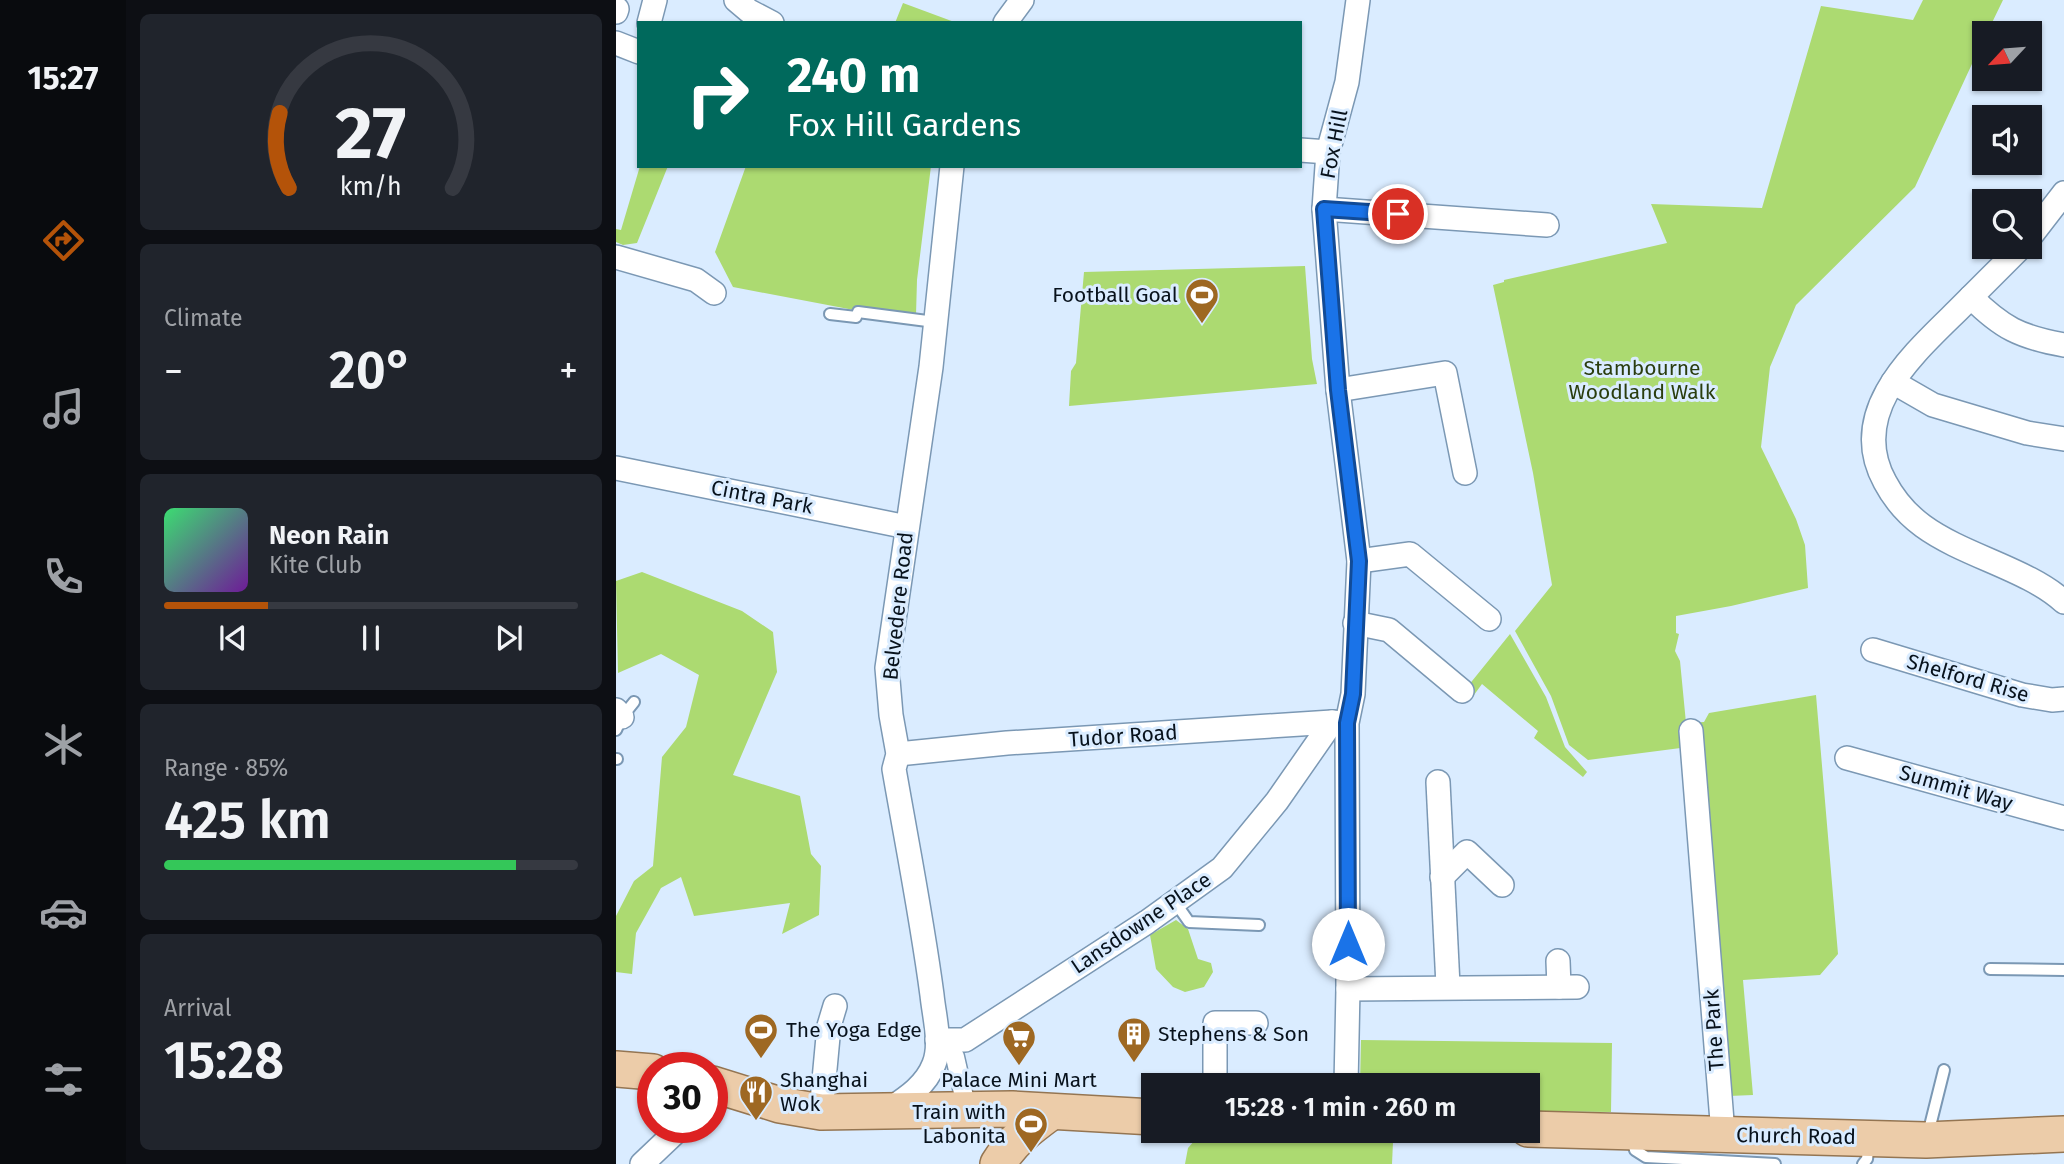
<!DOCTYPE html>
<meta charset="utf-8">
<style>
:root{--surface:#171b24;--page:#20242c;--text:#f1f3f6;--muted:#9ea1a6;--line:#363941;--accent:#b45309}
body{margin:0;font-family:"Fira Sans",sans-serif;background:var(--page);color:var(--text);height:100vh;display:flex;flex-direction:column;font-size:26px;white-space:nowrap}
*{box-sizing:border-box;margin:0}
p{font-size:23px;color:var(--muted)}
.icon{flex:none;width:38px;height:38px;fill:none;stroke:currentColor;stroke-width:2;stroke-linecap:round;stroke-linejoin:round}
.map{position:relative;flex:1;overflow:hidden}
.sheet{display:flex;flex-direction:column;gap:14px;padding:14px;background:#0d0f14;width:490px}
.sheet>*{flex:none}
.top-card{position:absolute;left:21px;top:21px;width:665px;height:147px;border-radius:0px;box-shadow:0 2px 5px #0004;background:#00695c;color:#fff;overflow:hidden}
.needle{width:46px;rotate:244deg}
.tools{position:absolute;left:1356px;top:21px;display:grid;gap:14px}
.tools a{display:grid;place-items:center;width:70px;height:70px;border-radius:0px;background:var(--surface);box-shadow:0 2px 5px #0004;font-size:35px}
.speed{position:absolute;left:21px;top:1052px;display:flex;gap:14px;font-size:35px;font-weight:700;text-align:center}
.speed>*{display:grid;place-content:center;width:91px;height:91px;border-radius:50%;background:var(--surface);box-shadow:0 2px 5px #0004;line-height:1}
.speed .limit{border:10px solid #d22;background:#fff;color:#111}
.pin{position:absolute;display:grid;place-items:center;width:60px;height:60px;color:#fff;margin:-30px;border:4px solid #fff;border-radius:50%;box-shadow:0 2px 7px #0007}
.me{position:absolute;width:77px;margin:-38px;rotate:0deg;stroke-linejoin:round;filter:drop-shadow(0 0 5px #0008)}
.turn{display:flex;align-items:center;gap:24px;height:147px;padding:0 35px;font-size:32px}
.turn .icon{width:91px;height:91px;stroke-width:2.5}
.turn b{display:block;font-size:49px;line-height:60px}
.big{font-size:52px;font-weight:600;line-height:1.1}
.sheet .card{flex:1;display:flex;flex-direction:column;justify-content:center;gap:10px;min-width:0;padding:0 24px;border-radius:10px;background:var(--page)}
.sheet .dial{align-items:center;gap:0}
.dial svg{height:182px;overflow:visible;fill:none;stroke:var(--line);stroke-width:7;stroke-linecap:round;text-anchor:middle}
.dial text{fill:var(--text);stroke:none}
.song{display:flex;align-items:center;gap:21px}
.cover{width:84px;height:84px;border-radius:10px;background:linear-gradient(135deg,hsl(140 70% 55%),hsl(280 70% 35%))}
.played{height:7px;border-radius:4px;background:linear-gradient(90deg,var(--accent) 25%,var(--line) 25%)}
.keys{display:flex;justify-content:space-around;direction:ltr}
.heat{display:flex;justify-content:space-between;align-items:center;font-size:38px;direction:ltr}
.charge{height:10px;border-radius:5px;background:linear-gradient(90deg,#34c759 85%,var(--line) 0)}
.trip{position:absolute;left:525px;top:1073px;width:399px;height:70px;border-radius:0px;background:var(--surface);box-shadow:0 2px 5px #0004;font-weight:600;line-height:70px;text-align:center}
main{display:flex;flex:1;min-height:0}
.tabs{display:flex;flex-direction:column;width:126px;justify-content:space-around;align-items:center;background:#090b0e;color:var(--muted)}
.tabs .icon{width:49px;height:49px}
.tabs .selected{color:var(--accent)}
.tabs b{font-size:32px;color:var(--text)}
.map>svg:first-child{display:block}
</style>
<main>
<nav class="tabs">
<b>15:27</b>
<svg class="icon selected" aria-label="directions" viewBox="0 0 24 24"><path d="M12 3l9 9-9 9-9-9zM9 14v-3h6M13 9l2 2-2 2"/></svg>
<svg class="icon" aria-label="music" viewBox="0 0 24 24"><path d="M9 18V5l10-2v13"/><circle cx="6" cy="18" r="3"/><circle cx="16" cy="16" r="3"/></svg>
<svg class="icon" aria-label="phone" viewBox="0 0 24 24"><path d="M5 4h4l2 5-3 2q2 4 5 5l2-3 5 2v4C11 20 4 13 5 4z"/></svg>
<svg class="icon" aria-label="climate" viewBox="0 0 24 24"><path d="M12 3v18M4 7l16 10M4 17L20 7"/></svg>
<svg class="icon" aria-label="car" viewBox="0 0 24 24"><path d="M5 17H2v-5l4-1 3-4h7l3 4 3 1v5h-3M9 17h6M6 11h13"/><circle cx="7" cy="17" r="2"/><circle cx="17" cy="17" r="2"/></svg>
<svg class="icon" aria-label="filters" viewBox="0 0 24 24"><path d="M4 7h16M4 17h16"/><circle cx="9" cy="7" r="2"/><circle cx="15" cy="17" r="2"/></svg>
</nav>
<section class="sheet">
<div class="card dial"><svg viewBox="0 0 100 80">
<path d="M14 69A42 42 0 1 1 86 69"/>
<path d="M14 69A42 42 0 0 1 10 36" stroke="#b45309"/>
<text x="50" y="56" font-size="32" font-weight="700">27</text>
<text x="50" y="72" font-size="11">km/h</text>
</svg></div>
<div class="card"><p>Climate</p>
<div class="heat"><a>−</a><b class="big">20°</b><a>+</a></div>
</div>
<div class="card">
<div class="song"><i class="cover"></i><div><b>Neon Rain</b><p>Kite Club</p></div></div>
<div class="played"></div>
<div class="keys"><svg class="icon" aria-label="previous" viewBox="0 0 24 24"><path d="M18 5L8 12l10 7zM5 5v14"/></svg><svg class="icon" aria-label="pause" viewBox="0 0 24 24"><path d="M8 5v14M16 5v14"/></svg><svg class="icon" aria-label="next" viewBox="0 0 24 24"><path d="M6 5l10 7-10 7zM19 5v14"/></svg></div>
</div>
<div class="card"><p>Range · 85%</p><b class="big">425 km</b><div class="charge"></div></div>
<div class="card"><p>Arrival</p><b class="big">15:28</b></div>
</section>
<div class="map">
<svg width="1448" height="1164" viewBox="0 0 1448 1164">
<rect width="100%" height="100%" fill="#daecff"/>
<g fill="#acda71">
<path d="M 1307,0 L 1387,0 L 1371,33 L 1368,33 L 1368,38 L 1299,187 L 1180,305 L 1154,367 L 1145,447 L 1180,519 L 1189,545 L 1192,588 L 1115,606 L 1060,616 L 1060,633 L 1063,634 L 1059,651 L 1064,661 L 1070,723 L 1088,722 L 1093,713 L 1200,695 L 1222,954 L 1204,975 L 1127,980 L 1137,1095 L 1113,1096 L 1080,746 L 972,760 L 953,745 L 935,696 L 899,631 L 936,585 L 917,473 L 877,285 L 888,282 L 888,280 L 1051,243 L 1035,204 L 1146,208 L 1205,6 L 1297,20 Z"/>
<path d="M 287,3 L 341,23 L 279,23 Z"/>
<path d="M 24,166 L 52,166 L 21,243 L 7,245 L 0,242 L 0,229 L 5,230 Z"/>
<path d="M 130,166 L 315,166 L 301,280 L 300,315 L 240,306 L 238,310 L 117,287 L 99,252 Z"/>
<path d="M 689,266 L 696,359 L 701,384 L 453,406 L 455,371 L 460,363 L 468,272 Z"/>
<path d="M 26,572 L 126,611 L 157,632 L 161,672 L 117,775 L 184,796 L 195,854 L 205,866 L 203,915 L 166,934 L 174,903 L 78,916 L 65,877 L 45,888 L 20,933 L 16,974 L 0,972 L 0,916 L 18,881 L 37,866 L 46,757 L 70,727 L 83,675 L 45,654 L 2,673 L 0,581 Z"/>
<path d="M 894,634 L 930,697 L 949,747 L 971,772 L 967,777 L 918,738 L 922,731 L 866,684 L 855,699 L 848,691 Z"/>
<path d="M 560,920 L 572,929 L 582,959 L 595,963 L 597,972 L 588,987 L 569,992 L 557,987 L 540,969 L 534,935 Z"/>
<path d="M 745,1040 L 996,1043 L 995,1112 L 912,1111 L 912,1085 L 744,1085 Z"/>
<path d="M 584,1139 L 777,1142 L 776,1164 L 569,1164 L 572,1148 L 579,1140 Z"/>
</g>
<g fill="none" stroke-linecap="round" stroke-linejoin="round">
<g stroke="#7b98b4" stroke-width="14">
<g id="service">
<path d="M 214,314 L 240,317 L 242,312 L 319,322"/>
<path d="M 0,730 L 6,717 L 18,702"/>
<path d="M 0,759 L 1,759"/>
<path d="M 559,902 L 573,922 L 643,925"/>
<path d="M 1374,969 L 1448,970"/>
<path d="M 1312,1134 L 1328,1070"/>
<path d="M 1016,1138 L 1019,1150 L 1030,1157 L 1159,1164"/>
<path d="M 1247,1164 L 1251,1159 L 1253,1144"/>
</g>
</g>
<g stroke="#7b98b4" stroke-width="21">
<path id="pedestrian" d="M 330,1040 L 339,1057 L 351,1110"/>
</g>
<g stroke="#7b98b4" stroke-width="26">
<g id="minor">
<path d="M 120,0 L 133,11 L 156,23"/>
<path d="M 0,12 L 1,9"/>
<path d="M 33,23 L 39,0"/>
<path d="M 389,23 L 406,0"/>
<path d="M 0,43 L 23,52"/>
<path d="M 684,150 L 712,152"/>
<path d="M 708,209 L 931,225"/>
<path d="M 1414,237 L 1448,193"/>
<path d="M 1405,247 C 1384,268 1362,290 1341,311 C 1295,356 1231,413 1269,482 C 1278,499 1292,515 1307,526 C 1348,556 1412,569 1448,602"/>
<path d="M 0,257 L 80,280 L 98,293"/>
<path d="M 1355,297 C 1386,328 1404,337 1448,345"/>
<path d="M 1277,382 L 1317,405 L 1411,433 L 1448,439"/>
<path d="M 722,390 L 829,373 L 849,473"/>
<path d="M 0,468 L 291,527"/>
<path d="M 743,561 L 794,554 L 873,619"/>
<path d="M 739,623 L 773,630 L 846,691"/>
<path d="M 1257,650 L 1406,695 L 1436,700 L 1448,699"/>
<path d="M 0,710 L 6,717"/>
<path d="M 1075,731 L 1107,1134"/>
<path d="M 282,754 L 391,743 L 716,722 L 726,723"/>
<path d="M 1231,758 L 1448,818"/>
<path d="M 822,782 L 832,986"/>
<path d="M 826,877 L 851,852 L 886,885"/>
<path d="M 942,961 L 943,987"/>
<path d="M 732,989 L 961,987"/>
<path d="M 321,1040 L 349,1040 L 531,922 L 606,868 L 661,801 L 716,722"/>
<path d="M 599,1085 L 599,1023 L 640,1023"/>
<path d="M 730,1085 L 732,989 L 731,723 L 737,694 L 743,561 L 722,390 L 708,209 L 712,152 L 731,82 L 742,0"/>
<path d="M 274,1109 C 292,1097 310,1085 318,1064 C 326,1044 318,1016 316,995 C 306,919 291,844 278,769 L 282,754 L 275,715 L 271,668 L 315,367 L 336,166"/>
<path d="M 205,1112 L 213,1026 L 219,1006"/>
<path d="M 26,1164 L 65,1127"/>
</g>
</g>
<g stroke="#947552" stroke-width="38">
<g id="primary">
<path d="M 0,1069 L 37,1072"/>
<path d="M 96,1084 L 164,1105 L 205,1112 L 396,1109 L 537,1117"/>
<path d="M 912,1129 L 1310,1140 L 1448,1134"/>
<path d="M 382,1164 C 396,1141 413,1128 435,1112"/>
</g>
</g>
<use href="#service" stroke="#fff" stroke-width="10"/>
<use href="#pedestrian" stroke="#fff" stroke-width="18"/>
<use href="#minor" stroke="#fff" stroke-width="23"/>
<use href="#primary" stroke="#eccca9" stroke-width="35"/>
</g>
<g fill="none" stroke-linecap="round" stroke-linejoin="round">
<g stroke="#114b97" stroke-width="18">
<path id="route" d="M 732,944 L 731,723 L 737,694 L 743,561 L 722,390 L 708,209 L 782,214"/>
</g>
<use href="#route" stroke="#1a73e8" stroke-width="12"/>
</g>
<defs>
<g id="stadium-pin" transform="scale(1.75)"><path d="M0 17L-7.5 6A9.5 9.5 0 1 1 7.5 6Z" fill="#9e6822" stroke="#daecff"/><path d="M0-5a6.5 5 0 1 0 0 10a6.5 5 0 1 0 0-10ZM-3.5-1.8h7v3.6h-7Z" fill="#fff"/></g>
<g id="building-pin" transform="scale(1.75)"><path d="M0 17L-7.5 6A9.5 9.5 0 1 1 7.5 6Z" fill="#9e6822" stroke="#daecff"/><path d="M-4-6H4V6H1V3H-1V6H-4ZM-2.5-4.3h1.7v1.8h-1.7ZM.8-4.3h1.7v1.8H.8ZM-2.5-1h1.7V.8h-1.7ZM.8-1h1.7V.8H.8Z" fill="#fff"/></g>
<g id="supermarket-pin" transform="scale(1.75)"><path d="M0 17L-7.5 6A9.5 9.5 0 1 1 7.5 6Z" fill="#9e6822" stroke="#daecff"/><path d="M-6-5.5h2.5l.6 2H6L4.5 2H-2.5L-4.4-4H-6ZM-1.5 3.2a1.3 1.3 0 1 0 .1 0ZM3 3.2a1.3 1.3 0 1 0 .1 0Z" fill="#fff"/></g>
<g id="restaurant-pin" transform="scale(1.75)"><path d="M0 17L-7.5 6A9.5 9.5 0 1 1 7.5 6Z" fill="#9e6822" stroke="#daecff"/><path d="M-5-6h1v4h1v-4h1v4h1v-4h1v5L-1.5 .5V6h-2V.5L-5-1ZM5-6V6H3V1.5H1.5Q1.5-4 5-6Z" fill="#fff"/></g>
</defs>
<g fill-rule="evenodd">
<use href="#stadium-pin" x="586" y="295"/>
<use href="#stadium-pin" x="145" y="1030"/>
<use href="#building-pin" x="518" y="1034"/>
<use href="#supermarket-pin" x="403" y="1037"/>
<use href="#restaurant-pin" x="140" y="1092"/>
<use href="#stadium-pin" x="415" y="1124"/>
</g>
<g text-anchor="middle" stroke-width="6" stroke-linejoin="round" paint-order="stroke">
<g font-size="21" fill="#08121c" stroke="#daecff">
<text transform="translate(718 144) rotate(-79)" y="7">Fox Hill</text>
<text transform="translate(146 497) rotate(11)" y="7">Cintra Park</text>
<text transform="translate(282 606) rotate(-84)" y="7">Belvedere Road</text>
<text transform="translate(1352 678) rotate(16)" y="7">Shelford Rise</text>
<text transform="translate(507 736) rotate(-4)" y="7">Tudor Road</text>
<text transform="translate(1340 788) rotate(16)" y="7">Summit Way</text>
<text transform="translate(525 923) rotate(-34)" y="7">Lansdowne Place</text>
<text transform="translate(1098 1030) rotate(-94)" y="7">The Park</text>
<text transform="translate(1180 1136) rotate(1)" y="7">Church Road</text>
</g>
<g font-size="21" fill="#08121c" stroke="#daecff" text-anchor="start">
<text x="562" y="302" text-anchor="end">Football Goal</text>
<text x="170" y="1037">The Yoga Edge</text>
<text x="542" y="1041">Stephens &amp; Son</text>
<text x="164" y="1087">Shanghai<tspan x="164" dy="24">Wok</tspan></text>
<text x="403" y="1087" text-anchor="middle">Palace Mini Mart</text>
<text x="390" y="1119" text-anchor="end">Train with<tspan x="390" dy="24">Labonita</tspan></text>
</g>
<g font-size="21" fill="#2a3d0e" stroke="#daecff">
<text x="1026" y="375">Stambourne<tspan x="1026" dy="24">Woodland Walk</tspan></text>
</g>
</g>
</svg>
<div class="tools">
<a><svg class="needle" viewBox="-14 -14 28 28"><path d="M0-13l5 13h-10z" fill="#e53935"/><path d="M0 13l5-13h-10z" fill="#9ea1a6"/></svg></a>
<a><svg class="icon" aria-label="sound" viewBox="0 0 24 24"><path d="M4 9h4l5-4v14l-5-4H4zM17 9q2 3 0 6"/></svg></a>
<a><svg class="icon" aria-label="search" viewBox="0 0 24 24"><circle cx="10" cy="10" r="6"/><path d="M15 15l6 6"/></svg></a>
</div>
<div class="speed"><div class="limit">30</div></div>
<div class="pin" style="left:782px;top:214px;background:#d93025"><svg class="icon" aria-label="arrive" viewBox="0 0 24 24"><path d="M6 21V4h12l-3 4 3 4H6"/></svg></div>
<svg class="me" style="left:732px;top:944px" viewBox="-20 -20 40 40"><circle r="19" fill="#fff"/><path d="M0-13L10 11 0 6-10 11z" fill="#1a73e8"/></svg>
<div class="trip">15:28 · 1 min · 260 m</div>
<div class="top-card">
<div class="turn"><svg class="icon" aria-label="right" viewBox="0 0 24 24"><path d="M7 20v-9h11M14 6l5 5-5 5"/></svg><div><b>240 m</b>Fox Hill Gardens</div></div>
</div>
</div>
</main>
